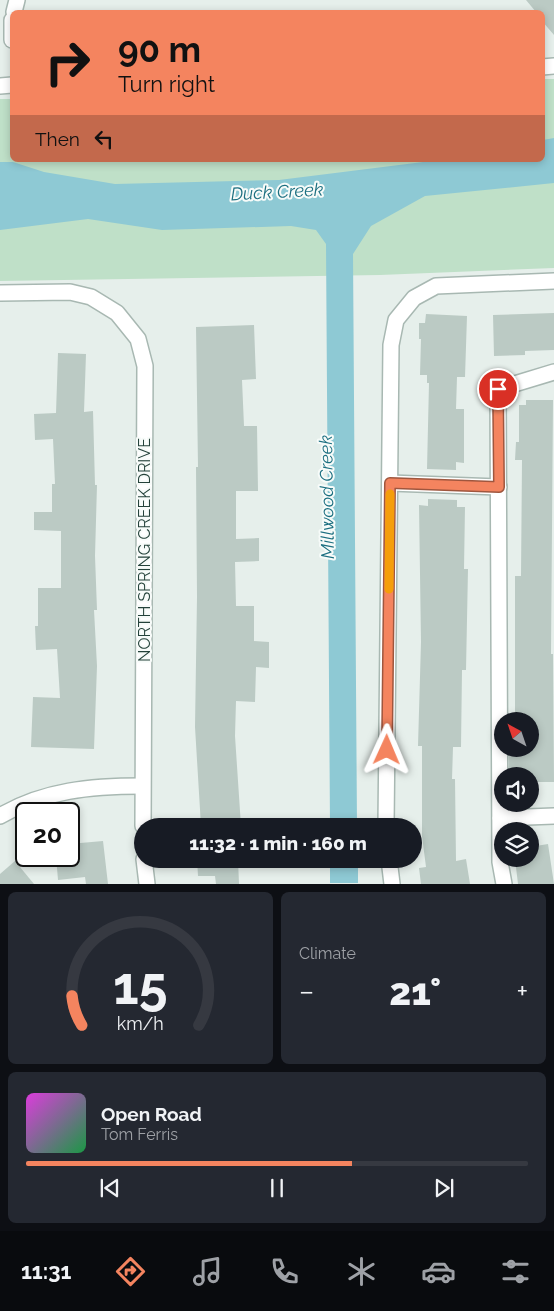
<!DOCTYPE html>
<meta charset="utf-8">
<style>
:root{--surface:#171b24;--page:#242831;--text:#f1f3f6;--muted:#9ea1a6;--line:#363941;--accent:#f4845f}
body{margin:0;font-family:Raleway,sans-serif;background:var(--page);color:var(--text);height:100vh;display:flex;flex-direction:column;font-size:19px;white-space:nowrap}
*{box-sizing:border-box;margin:0}
p{font-size:16px;color:var(--muted)}
.icon{flex:none;width:28px;height:28px;fill:none;stroke:currentColor;stroke-width:2;stroke-linecap:round;stroke-linejoin:round}
.map{position:relative;height:884px;overflow:hidden}
.side{display:flex;flex-direction:column;gap:8px;padding:8px;background:#0d0f14;flex:1}
.side>*{flex:none}
.banner{position:absolute;left:10px;top:10px;width:535px;height:152px;border-radius:8px;box-shadow:0 2px 8px #0003;background:#f4845f;color:#111;overflow:hidden}
.needle{width:32px;rotate:320deg}
.buttons{position:absolute;left:494px;top:712px;display:grid;gap:10px}
.buttons a{display:grid;place-items:center;width:45px;height:45px;border-radius:50%;background:var(--surface);box-shadow:0 2px 8px #0003;font-size:25px}
.speed{position:absolute;left:15px;top:802px;display:flex;gap:10px;font-size:25px;font-weight:700;text-align:center}
.speed>*{display:grid;place-content:center;width:65px;height:65px;border-radius:50%;background:var(--surface);box-shadow:0 2px 8px #0003;line-height:1}
.speed .limit{border:2px solid #111;border-radius:8px;background:#fff;color:#111}
.pin{position:absolute;display:grid;place-items:center;width:42px;height:42px;color:#fff;margin:-21px;border:2px solid #fff;border-radius:50%;box-shadow:0 1px 5px #0007}
.me{position:absolute;width:55px;margin:-28px;rotate:1deg;stroke-linejoin:round;filter:drop-shadow(0 0 4px #0008)}
.turn{display:flex;align-items:center;gap:18px;height:105px;padding:0 25px;font-size:22px}
.turn .icon{width:65px;height:65px;stroke-width:2.5}
.turn b{display:block;font-size:35px;line-height:42px}
.then{display:flex;align-items:center;height:48px;padding:0 25px;background:#0003;gap:10px;font-size:19px}
.big{font-size:38px;font-weight:800;line-height:1.1}
.side .tile{flex:1;display:flex;flex-direction:column;justify-content:center;gap:8px;min-width:0;padding:0 18px;border-radius:8px;background:var(--page)}
.side .dial{align-items:center;gap:0}
.dial svg{height:130px;overflow:visible;fill:none;stroke:var(--line);stroke-width:7;stroke-linecap:round;text-anchor:middle}
.dial text{fill:var(--text);stroke:none}
.song{display:flex;align-items:center;gap:15px}
.cover{width:60px;height:60px;border-radius:8px;background:linear-gradient(135deg,hsl(300 70% 55%),hsl(140 70% 35%))}
.played{height:5px;border-radius:2px;background:linear-gradient(90deg,var(--accent) 65%,var(--line) 65%)}
.keys{display:flex;justify-content:space-around;direction:ltr}
.heat{display:flex;justify-content:space-between;align-items:center;font-size:28px;direction:ltr}
.side .tiles{flex:1;display:grid;gap:8px;grid-template-columns:1fr 1fr}
.tile:last-child{grid-column:span 2}
.trip{position:absolute;left:134px;top:818px;width:288px;height:50px;border-radius:25px;background:var(--surface);box-shadow:0 2px 8px #0003;font-weight:800;line-height:50px;text-align:center}
.tab-bar{display:flex;height:80px;justify-content:space-around;align-items:center;background:#090b0e;color:var(--muted)}
.tab-bar .icon{width:35px;height:35px}
.tab-bar .current{color:var(--accent)}
.tab-bar b{font-size:22px;color:var(--text)}
.map>svg:first-child{display:block}
</style>
<div class="map">
<svg width="554" height="884" viewBox="0 0 554 884">
<rect width="100%" height="100%" fill="#e6efeb"/>
<path fill="#bfe0c8" d="M 543,79 L 554,79 L 554,268 L 380,275 L 0,281 L 0,99 L 12,99 L 12,160 L 542,160 Z"/>
<g fill="#8ec9d4">
<path d="M 554,138 L 554,183 L 425,196 L 371,226 L 353,254 L 357,826 L 330,826 L 326,244 L 316,230 L 291,226 L 162,230 L 88,219 L 0,230 L 0,162 L 13,162 L 44,172 L 115,184 L 279,180 L 439,160 L 542,160 L 543,140 Z"/>
<rect x="330" y="859" width="28" height="24"/>
</g>
<g fill="#bbcac4">
<path d="M 526,0 L 554,0 L 554,35 L 542,21 L 542,12 L 536,12 Z"/>
<path d="M 554,313 L 554,350 L 525,351 L 525,355 L 494,356 L 493,315 Z"/>
<path d="M 426,314 L 467,316 L 465,377 L 457,377 L 456,409 L 464,409 L 464,463 L 456,462 L 456,470 L 427,469 L 429,383 L 427,383 L 427,375 L 420,375 L 421,339 L 419,339 L 419,323 L 425,323 Z"/>
<path d="M 254,325 L 256,379 L 242,380 L 244,426 L 257,426 L 258,491 L 236,491 L 236,539 L 259,538 L 259,561 L 235,562 L 236,606 L 254,606 L 254,641 L 269,642 L 269,668 L 256,667 L 255,702 L 236,701 L 235,736 L 241,826 L 201,826 L 195,727 L 197,597 L 196,467 L 198,467 L 196,327 Z"/>
<path d="M 58,353 L 86,354 L 84,412 L 93,411 L 95,485 L 97,485 L 95,556 L 97,610 L 94,610 L 97,666 L 94,749 L 31,747 L 33,697 L 60,698 L 57,649 L 36,650 L 35,626 L 38,626 L 38,588 L 61,588 L 61,531 L 34,530 L 34,512 L 52,512 L 52,484 L 55,484 L 53,439 L 35,440 L 34,414 L 56,413 Z"/>
<path d="M 526,400 L 553,400 L 551,654 L 553,654 L 554,782 L 530,782 L 530,776 L 509,776 L 509,752 L 511,752 L 512,749 L 533,749 L 533,719 L 524,719 L 524,713 L 515,713 L 515,576 L 521,576 L 522,460 L 515,460 L 516,442 L 519,442 L 519,405 L 526,405 Z"/>
<path d="M 428,499 L 457,500 L 457,507 L 465,507 L 464,569 L 468,569 L 466,670 L 462,670 L 461,747 L 453,747 L 452,779 L 455,779 L 456,861 L 466,859 L 470,884 L 421,884 L 419,868 L 426,867 L 422,836 L 422,746 L 418,746 L 421,642 L 419,505 L 428,506 Z"/>
<path d="M 103,841 L 108,884 L 86,884 L 85,877 L 58,880 L 56,856 L 69,856 L 69,844 Z"/>
<path d="M 548,844 L 554,884 L 518,884 L 515,859 L 530,859 L 530,847 Z"/>
<path d="M 197,859 L 238,859 L 239,884 L 216,884 L 215,876 L 198,876 Z"/>
<path d="M 15,861 L 34,884 L 0,884 L 0,874 Z"/>
</g>
<g fill="none" stroke-linecap="round" stroke-linejoin="round">
<g stroke="#a8b8b2" stroke-width="18">
<g id="minor">
<path d="M 14,12 L 17,0"/>
<path d="M 12,20 L 12,40"/>
<path d="M 542,67 L 554,66"/>
<path d="M 0,86 L 12,85"/>
<path d="M 0,293 L 70,292 L 91,297 L 117,313 L 138,339 L 145,366 L 143,826"/>
<path d="M 390,483 L 499,487"/>
<path d="M 0,816 C 44,790 92,786 142,786"/>
<path d="M 500,818 L 554,816"/>
<path d="M 386,826 L 391,345 L 396,320 L 414,298 L 436,286 L 554,281"/>
<path d="M 144,859 L 147,884"/>
<path d="M 389,859 L 392,884"/>
<path d="M 504,884 L 500,862 L 498,389 L 554,372"/>
</g>
</g>
<use href="#minor" stroke="#fff" stroke-width="15"/>
</g>
<g fill="none" stroke-linecap="round" stroke-linejoin="round">
<g stroke="#9f563e" stroke-width="12">
<path id="route" d="M 387,750 L 390,483 L 499,487 L 498,389"/>
</g>
<use href="#route" stroke="#f4845f" stroke-width="9"/>
<path stroke="#f59e0b" stroke-width="9" d="M 389,589 L 390,494"/>
</g>
<g text-anchor="middle" stroke-width="4" stroke-linejoin="round" paint-order="stroke">
<g font-size="16" fill="#24423a" stroke="#f7fbf9">
<text transform="translate(144 550) rotate(-90)" y="6">NORTH SPRING CREEK DRIVE</text>
</g>
<g font-size="18" font-style="italic" fill="#1c6f80" stroke="#f7fbf9">
<text transform="translate(277 192) rotate(-3)" y="6">Duck Creek</text>
<text transform="translate(327 497) rotate(-91)" y="6">Millwood Creek</text>
</g>
</g>
</svg>
<div class="buttons">
<a><svg class="needle" viewBox="-14 -14 28 28"><path d="M0-13l5 13h-10z" fill="#e53935"/><path d="M0 13l5-13h-10z" fill="#9ea1a6"/></svg></a>
<a><svg class="icon" aria-label="sound" viewBox="0 0 24 24"><path d="M4 9h4l5-4v14l-5-4H4zM17 9q2 3 0 6"/></svg></a>
<a><svg class="icon" aria-label="layers" viewBox="0 0 24 24"><path d="M12 4l9 5-9 5-9-5zM3 14l9 5 9-5"/></svg></a>
</div>
<div class="speed"><div class="limit">20</div></div>
<div class="pin" style="left:498px;top:389px;background:#d93025"><svg class="icon" aria-label="arrive" viewBox="0 0 24 24"><path d="M6 21V4h12l-3 4 3 4H6"/></svg></div>
<svg class="me" style="left:387px;top:750px" viewBox="-20 -20 40 40"><path d="M0-17L14 15 0 8-14 15z" fill="#f4845f" stroke="#fff" stroke-width="4"/></svg>
<div class="trip">11:32 · 1 min · 160 m</div>
<div class="banner">
<div class="turn"><svg class="icon" aria-label="right" viewBox="0 0 24 24"><path d="M7 20v-9h11M14 6l5 5-5 5"/></svg><div><b>90 m</b>Turn right</div></div>
<div class="then">Then<svg class="icon" aria-label="left" viewBox="0 0 24 24"><path d="M17 20v-9H6M10 6l-5 5 5 5"/></svg></div>
</div>
</div>
<section class="side">
<div class="tiles">
<div class="tile dial"><svg viewBox="0 0 100 80">
<path d="M14 69A42 42 0 1 1 86 69"/>
<path d="M14 69A42 42 0 0 1 8 51" stroke="#f4845f"/>
<text x="50" y="56" font-size="32" font-weight="700">15</text>
<text x="50" y="72" font-size="11">km/h</text>
</svg></div>
<div class="tile"><p>Climate</p>
<div class="heat"><a>−</a><b class="big">21°</b><a>+</a></div>
</div>
<div class="tile">
<div class="song"><i class="cover"></i><div><b>Open Road</b><p>Tom Ferris</p></div></div>
<div class="played"></div>
<div class="keys"><svg class="icon" aria-label="previous" viewBox="0 0 24 24"><path d="M18 5L8 12l10 7zM5 5v14"/></svg><svg class="icon" aria-label="pause" viewBox="0 0 24 24"><path d="M8 5v14M16 5v14"/></svg><svg class="icon" aria-label="next" viewBox="0 0 24 24"><path d="M6 5l10 7-10 7zM19 5v14"/></svg></div>
</div>
</div>
</section>
<nav class="tab-bar">
<b>11:31</b>
<svg class="icon current" aria-label="directions" viewBox="0 0 24 24"><path d="M12 3l9 9-9 9-9-9zM9 14v-3h6M13 9l2 2-2 2"/></svg>
<svg class="icon" aria-label="music" viewBox="0 0 24 24"><path d="M9 18V5l10-2v13"/><circle cx="6" cy="18" r="3"/><circle cx="16" cy="16" r="3"/></svg>
<svg class="icon" aria-label="phone" viewBox="0 0 24 24"><path d="M5 4h4l2 5-3 2q2 4 5 5l2-3 5 2v4C11 20 4 13 5 4z"/></svg>
<svg class="icon" aria-label="climate" viewBox="0 0 24 24"><path d="M12 3v18M4 7l16 10M4 17L20 7"/></svg>
<svg class="icon" aria-label="car" viewBox="0 0 24 24"><path d="M5 17H2v-5l4-1 3-4h7l3 4 3 1v5h-3M9 17h6M6 11h13"/><circle cx="7" cy="17" r="2"/><circle cx="17" cy="17" r="2"/></svg>
<svg class="icon" aria-label="filters" viewBox="0 0 24 24"><path d="M4 7h16M4 17h16"/><circle cx="9" cy="7" r="2"/><circle cx="15" cy="17" r="2"/></svg>
</nav>
